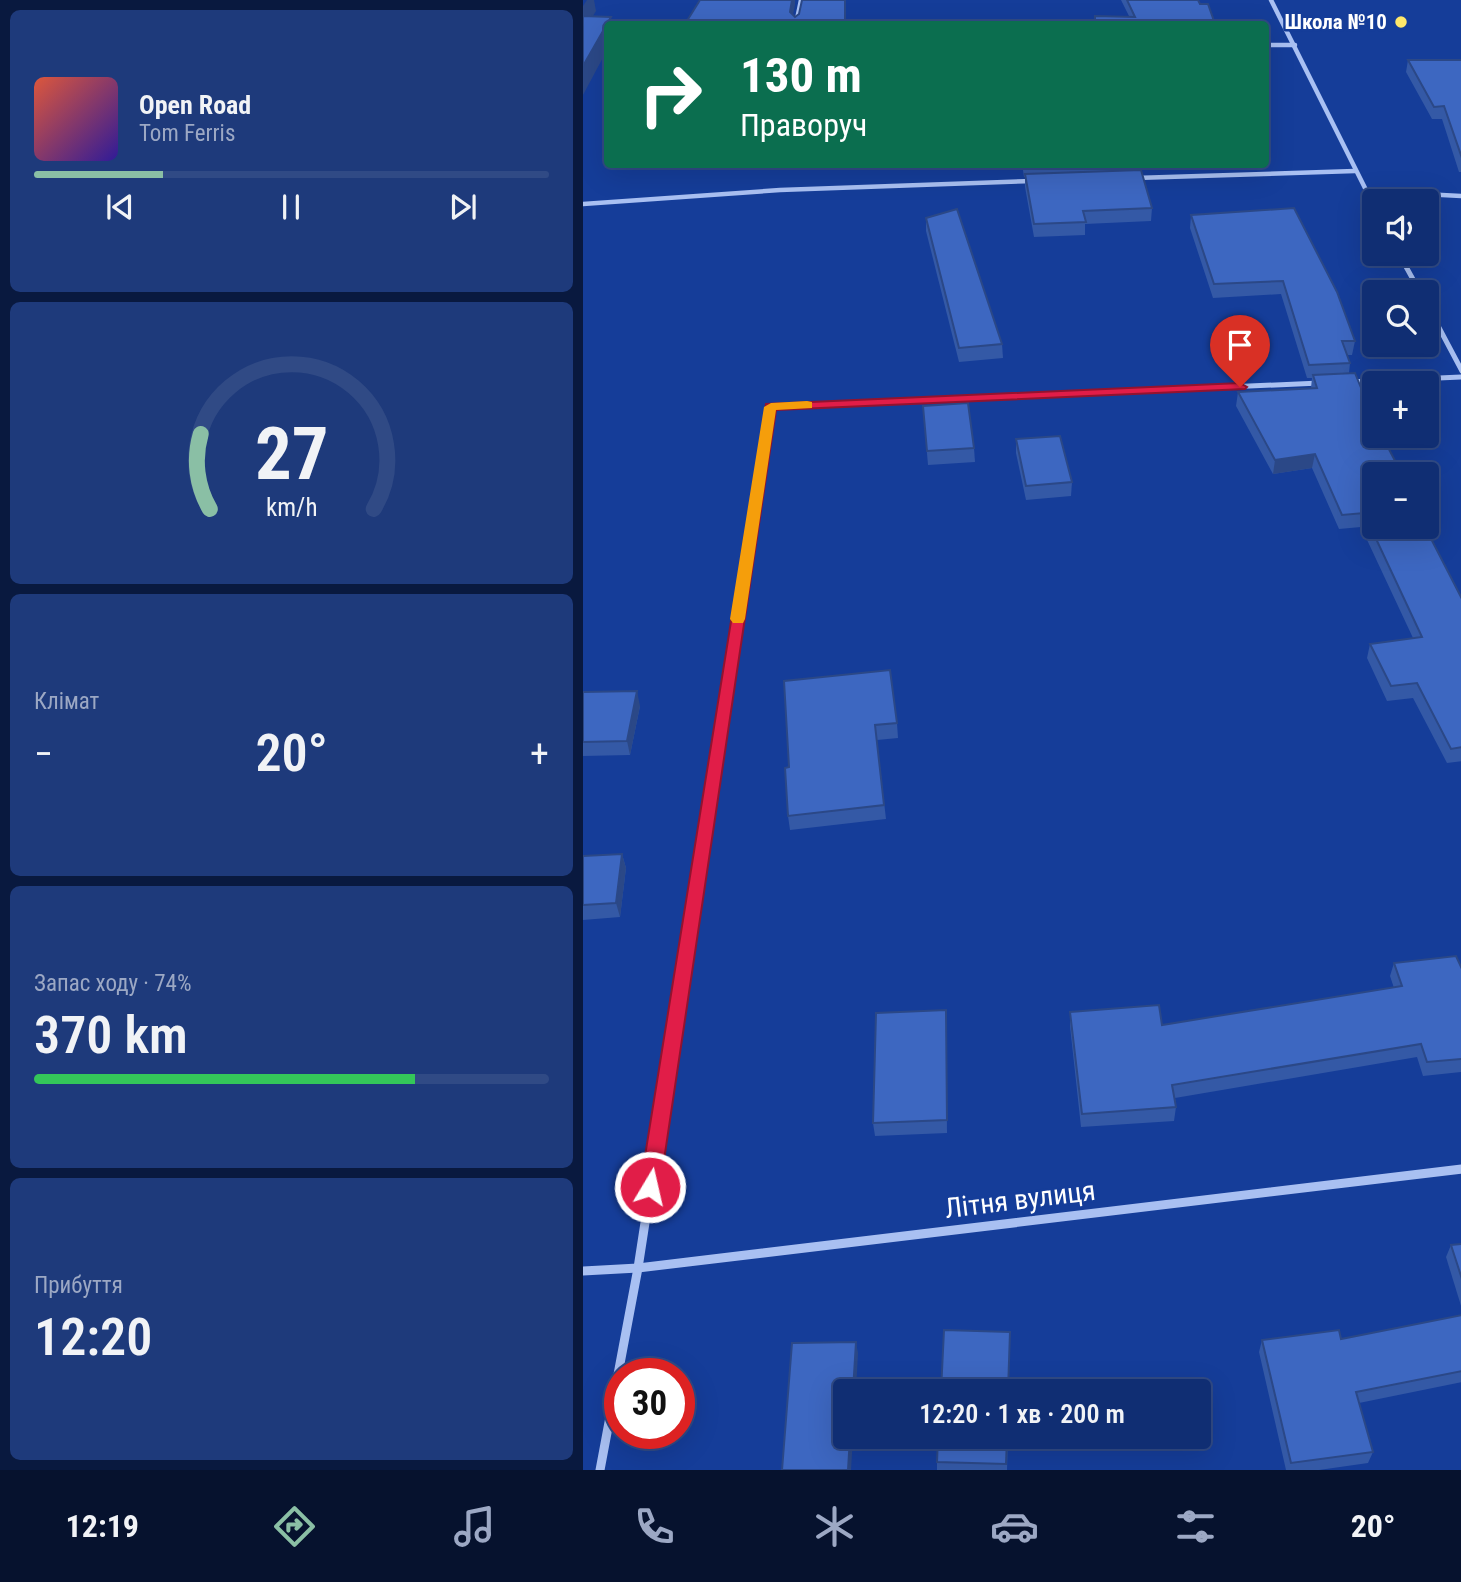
<!DOCTYPE html>
<html lang="uk">
<meta charset="utf-8">
<style>
:root{--surface:#102e73;--page:#1e3a7b;--text:#f1f3f6;--muted:#9ca8c4;--line:#304a85;--accent:#8abfa5}
body{margin:0;font-family:"Roboto Condensed",sans-serif;background:var(--page);color:var(--text);height:100vh;display:flex;flex-direction:column;font-size:26px;white-space:nowrap}
*{box-sizing:border-box;margin:0}
p{font-size:23px;color:var(--muted)}
.icon{flex:none;width:38px;height:38px;fill:none;stroke:currentColor;stroke-width:2;stroke-linecap:round;stroke-linejoin:round}
.map{position:relative;flex:1;overflow:hidden}
.drawer{display:flex;flex-direction:column;gap:10px;padding:10px;background:#09193f;width:583px}
.drawer>*{flex:none}
.banner{position:absolute;left:21px;top:21px;width:665px;height:147px;border-radius:7px;box-shadow:0 7px 28px #0002,0 0 0 2px var(--line);background:#0b6e4f;color:#fff;overflow:hidden}
.tools{position:absolute;left:779px;top:189px;display:grid;gap:14px}
.tools a{display:grid;place-items:center;width:77px;height:77px;border-radius:7px;background:var(--surface);box-shadow:0 7px 28px #0002,0 0 0 2px var(--line);font-size:35px}
.speed{position:absolute;left:21px;top:1358px;display:flex;gap:14px;font-size:35px;font-weight:700;text-align:center}
.speed>*{display:grid;place-content:center;width:91px;height:91px;border-radius:50%;background:var(--surface);box-shadow:0 7px 28px #0002,0 0 0 2px var(--line);line-height:1}
.speed .limit{border:10px solid #d22;background:#fff;color:#111}
.pin{position:absolute;display:grid;place-items:center;width:60px;height:60px;color:#fff;margin:-72px -30px;border-radius:50% 50% 50% 0;rotate:-45deg;box-shadow:0 0 7px #0007}
.pin .icon{rotate:45deg}
.me{position:absolute;width:77px;margin:-38px;rotate:9deg;stroke-linejoin:round;filter:drop-shadow(0 0 5px #0008)}
.turn{display:flex;align-items:center;gap:24px;height:147px;padding:0 21px;font-size:32px}
.turn .icon{width:91px;height:91px;stroke-width:2.5}
.turn b{display:block;font-size:49px;line-height:60px}
.big{font-size:52px;font-weight:600;line-height:1.1}
.drawer .card{flex:1;display:flex;flex-direction:column;justify-content:center;gap:10px;min-width:0;padding:0 24px;border-radius:10px;background:var(--page)}
.drawer .dial{align-items:center;gap:0}
.dial svg{height:182px;overflow:visible;fill:none;stroke:var(--line);stroke-width:7;stroke-linecap:round;text-anchor:middle}
.dial text{fill:var(--text);stroke:none}
.song{display:flex;align-items:center;gap:21px}
.cover{width:84px;height:84px;border-radius:10px;background:linear-gradient(135deg,hsl(10 70% 55%),hsl(250 70% 35%))}
.played{height:7px;border-radius:4px;background:linear-gradient(90deg,var(--accent) 25%,var(--line) 25%)}
.keys{display:flex;justify-content:space-around;direction:ltr}
.heat{display:flex;justify-content:space-between;align-items:center;font-size:38px;direction:ltr}
.charge{height:10px;border-radius:5px;background:linear-gradient(90deg,#34c759 74%,var(--line) 0)}
.trip{position:absolute;left:250px;top:1379px;width:378px;height:70px;border-radius:7px;background:var(--surface);box-shadow:0 7px 28px #0002,0 0 0 2px var(--line);font-weight:600;line-height:70px;text-align:center}
.dock{display:flex;height:112px;justify-content:space-around;align-items:center;background:#06122e;color:var(--muted)}
.dock .icon{width:49px;height:49px}
.dock .active{color:var(--accent)}
.dock b{font-size:32px;color:var(--text)}
main{display:flex;flex:1;min-height:0}
.map>svg:first-child{display:block}
</style>
<main>
<section class="drawer">
<div class="card">
<div class="song"><i class="cover"></i><div><b>Open Road</b><p>Tom Ferris</p></div></div>
<div class="played"></div>
<div class="keys"><svg class="icon" aria-label="previous" viewBox="0 0 24 24"><path d="M18 5L8 12l10 7zM5 5v14"/></svg><svg class="icon" aria-label="pause" viewBox="0 0 24 24"><path d="M8 5v14M16 5v14"/></svg><svg class="icon" aria-label="next" viewBox="0 0 24 24"><path d="M6 5l10 7-10 7zM19 5v14"/></svg></div>
</div>
<div class="card dial"><svg viewBox="0 0 100 80">
<path d="M14 69A42 42 0 1 1 86 69"/>
<path d="M14 69A42 42 0 0 1 10 36" stroke="#8abfa5"/>
<text x="50" y="56" font-size="32" font-weight="700">27</text>
<text x="50" y="72" font-size="11">km/h</text>
</svg></div>
<div class="card"><p>Клімат</p>
<div class="heat"><a>−</a><b class="big">20°</b><a>+</a></div>
</div>
<div class="card"><p>Запас ходу · 74%</p><b class="big">370 km</b><div class="charge"></div></div>
<div class="card"><p>Прибуття</p><b class="big">12:20</b></div>
</section>
<div class="map">
<svg width="879" height="1470" viewBox="0 0 879 1470">
<rect width="100%" height="100%" fill="#153d99"/>
<g fill="none" stroke-linecap="round" stroke-linejoin="round">
<g stroke="#a9c0f2" stroke-width="4.5">
<path d="M 688,0 L 791,206"/>
<path d="M 213,24 L 218,0"/>
<path d="M 682,45 L 712,45"/>
<path d="M 552,178 L 772,171"/>
<path d="M 783,191 L 879,196"/>
<path d="M 0,204 L 197,190 L 450,181"/>
</g>
<g stroke="#a9c0f2" stroke-width="5">
<path d="M 816,254 L 837,292"/>
<path d="M 844,305 L 879,371"/>
<path d="M 766,382 L 879,377"/>
<path d="M 163,566 L 188,407 L 737,383"/>
</g>
<path stroke="#a9c0f2" stroke-width="7" d="M 102,966 L 164,565"/>
<g stroke="#a9c0f2" stroke-width="9">
<path d="M 0,1271 L 55,1268 L 879,1169"/>
<path d="M 17,1470 L 55,1268 L 102,964"/>
</g>
</g>
<g fill="#3459a6">
<path d="M 538,0 L 615,0 L 632,24 L 546,16 Z"/>
<path d="M 825,60 L 879,60 L 879,172 L 876,172 L 859,119 L 849,119 L 823,72 Z"/>
<path d="M 439,164 L 555,164 L 555,170 L 569,208 L 568,221 L 502,224 L 502,235 L 451,237 L 442,187 L 442,177 L 441,177 Z"/>
<path d="M 711,208 L 772,341 L 769,355 L 764,355 L 767,363 L 766,373 L 791,474 L 879,599 L 879,761 L 864,763 L 830,698 L 804,701 L 784,658 L 787,644 L 830,638 L 778,527 L 756,529 L 729,468 L 690,474 L 653,406 L 655,392 L 728,388 L 729,378 L 724,378 L 698,294 L 630,298 L 607,228 L 608,215 Z"/>
<path d="M 343,218 L 419,344 L 420,358 L 376,362 L 343,231 Z"/>
<path d="M 340,406 L 391,448 L 392,462 L 345,465 Z"/>
<path d="M 433,439 L 489,482 L 488,496 L 443,500 L 433,453 Z"/>
<path d="M 201,681 L 314,723 L 315,738 L 294,740 L 303,819 L 207,830 L 205,816 L 206,767 Z"/>
<path d="M 0,692 L 57,706 L 47,755 L 0,756 Z"/>
<path d="M 39,854 L 43,868 L 37,917 L 0,920 L 0,856 Z"/>
<path d="M 811,963 L 879,969 L 879,1072 L 840,1076 L 834,1057 L 592,1098 L 593,1107 L 591,1121 L 498,1127 L 487,1026 L 487,1012 L 579,1025 L 811,988 L 807,976 Z"/>
<path d="M 363,1024 L 364,1133 L 292,1136 L 290,1123 Z"/>
<path d="M 879,1244 L 879,1309 L 863,1257 L 868,1245 Z"/>
<path d="M 879,1315 L 879,1382 L 776,1403 L 790,1452 L 785,1463 L 736,1470 L 703,1470 L 676,1352 L 679,1340 L 758,1339 Z"/>
<path d="M 425,1437 L 424,1470 L 354,1470 L 354,1462 Z"/>
</g>
<g fill="#2b4887">
<path d="M 4,0 L 11,0 L 13,11 L 0,33 L 0,6 Z"/>
<path d="M 209,0 L 212,0 L 212,5 L 208,24 L 207,12 Z"/>
<path d="M 28,17 L 29,24 L 24,24 L 24,50 L 0,95 L 0,66 Z"/>
<path d="M 732,454 L 729,468 L 690,474 L 692,460 Z"/>
<path d="M 54,691 L 57,706 L 47,755 L 44,741 Z"/>
<path d="M 39,854 L 43,868 L 37,917 L 33,903 Z"/>
<path d="M 273,1342 L 275,1353 L 273,1391 L 270,1391 Z"/>
<path d="M 267,1437 L 270,1437 L 268,1470 L 265,1470 Z"/>
</g>
<g fill="#3d67c1" stroke="#2b4887" stroke-width="2">
<path d="M 117,0 L 209,0 L 207,12 L 212,17 L 216,14 L 219,0 L 262,0 L 262,24 L 102,24 Z"/>
<path d="M 544,0 L 615,0 L 617,4 L 625,4 L 632,24 L 512,24 L 512,16 L 552,17 Z"/>
<path d="M 0,16 L 28,17 L 0,66 Z"/>
<path d="M 825,60 L 879,60 L 879,158 L 861,106 L 851,107 Z"/>
<path d="M 558,170 L 569,208 L 500,211 L 503,222 L 451,224 L 442,174 Z"/>
<path d="M 711,208 L 754,292 L 772,341 L 759,341 L 767,363 L 726,365 L 700,281 L 631,284 L 608,215 Z"/>
<path d="M 374,209 L 419,344 L 376,348 L 343,218 Z"/>
<path d="M 772,373 L 791,420 L 791,436 L 799,436 L 819,474 L 791,474 L 791,527 L 842,527 L 879,599 L 879,747 L 868,749 L 834,683 L 808,686 L 787,644 L 839,637 L 781,513 L 759,515 L 732,454 L 692,460 L 655,392 L 734,388 L 730,375 Z"/>
<path d="M 385,403 L 391,448 L 344,451 L 340,406 Z"/>
<path d="M 477,436 L 489,482 L 443,486 L 433,439 Z"/>
<path d="M 307,670 L 314,723 L 292,725 L 301,805 L 205,816 L 202,768 L 206,767 L 201,681 Z"/>
<path d="M 54,691 L 44,741 L 0,742 L 0,692 Z"/>
<path d="M 39,854 L 33,903 L 0,905 L 0,856 Z"/>
<path d="M 873,956 L 879,969 L 879,1059 L 844,1062 L 838,1044 L 589,1085 L 593,1107 L 499,1114 L 487,1012 L 576,1005 L 579,1025 L 819,986 L 811,963 Z"/>
<path d="M 363,1010 L 364,1120 L 290,1123 L 293,1013 Z"/>
<path d="M 879,1244 L 879,1279 L 868,1245 Z"/>
<path d="M 879,1315 L 879,1371 L 773,1392 L 790,1452 L 708,1463 L 679,1340 L 756,1330 L 758,1339 Z"/>
<path d="M 361,1330 L 427,1332 L 425,1391 L 358,1391 Z"/>
<path d="M 273,1342 L 270,1391 L 262,1391 L 262,1437 L 267,1437 L 265,1470 L 199,1470 L 209,1343 Z"/>
<path d="M 355,1437 L 424,1437 L 423,1464 L 354,1462 Z"/>
</g>
<path fill="#e11d48" stroke="#92132f" stroke-width="2" d="M 657,383 L 664,387 L 662,389 L 193,410 L 77,1187 L 74,1194 L 67,1197 L 60,1194 L 57,1187 L 183,404 Z"/>
<path fill="#f59e0b" d="M 224,401 L 229,402 L 229,408 L 193,410 L 162,619 L 160,623 L 150,623 L 147,619 L 181,407 L 188,403 Z"/>
<circle fill="#ffe86a" stroke="#153d99" stroke-width="2.5" cx="818" cy="22" r="7"/>
<g text-anchor="middle" stroke-width="5" stroke-linejoin="round" paint-order="stroke">
<g font-size="21" font-weight="bold" fill="#fff" stroke="#153d99" text-anchor="end">
<text x="804" y="29">Школа №10</text>
</g>
<g font-size="28" fill="#fff" stroke="#153d99">
<text transform="translate(437 1199) rotate(-7)" y="10">Літня вулиця</text>
</g>
</g>
</svg>
<div class="tools">
<a><svg class="icon" aria-label="sound" viewBox="0 0 24 24"><path d="M4 9h4l5-4v14l-5-4H4zM17 9q2 3 0 6"/></svg></a>
<a><svg class="icon" aria-label="search" viewBox="0 0 24 24"><circle cx="10" cy="10" r="6"/><path d="M15 15l6 6"/></svg></a>
<a>+</a>
<a>−</a>
</div>
<div class="speed"><div class="limit">30</div></div>
<div class="pin" style="left:657px;top:387px;background:#d93025"><svg class="icon" aria-label="arrive" viewBox="0 0 24 24"><path d="M6 21V4h12l-3 4 3 4H6"/></svg></div>
<svg class="me" style="left:67px;top:1187px" viewBox="-20 -20 40 40"><circle r="17" fill="#e11d48" stroke="#fff" stroke-width="3"/><path d="M0-11L8 9 0 5-8 9z" fill="#fff"/></svg>
<div class="trip">12:20 · 1 хв · 200 m</div>
<div class="banner">
<div class="turn"><svg class="icon" aria-label="right" viewBox="0 0 24 24"><path d="M7 20v-9h11M14 6l5 5-5 5"/></svg><div><b>130 m</b>Праворуч</div></div>
</div>
</div>
</main>
<nav class="dock">
<b>12:19</b>
<svg class="icon active" aria-label="directions" viewBox="0 0 24 24"><path d="M12 3l9 9-9 9-9-9zM9 14v-3h6M13 9l2 2-2 2"/></svg>
<svg class="icon" aria-label="music" viewBox="0 0 24 24"><path d="M9 18V5l10-2v13"/><circle cx="6" cy="18" r="3"/><circle cx="16" cy="16" r="3"/></svg>
<svg class="icon" aria-label="phone" viewBox="0 0 24 24"><path d="M5 4h4l2 5-3 2q2 4 5 5l2-3 5 2v4C11 20 4 13 5 4z"/></svg>
<svg class="icon" aria-label="climate" viewBox="0 0 24 24"><path d="M12 3v18M4 7l16 10M4 17L20 7"/></svg>
<svg class="icon" aria-label="car" viewBox="0 0 24 24"><path d="M5 17H2v-5l4-1 3-4h7l3 4 3 1v5h-3M9 17h6M6 11h13"/><circle cx="7" cy="17" r="2"/><circle cx="17" cy="17" r="2"/></svg>
<svg class="icon" aria-label="filters" viewBox="0 0 24 24"><path d="M4 7h16M4 17h16"/><circle cx="9" cy="7" r="2"/><circle cx="15" cy="17" r="2"/></svg>
<b>20°</b>
</nav>
